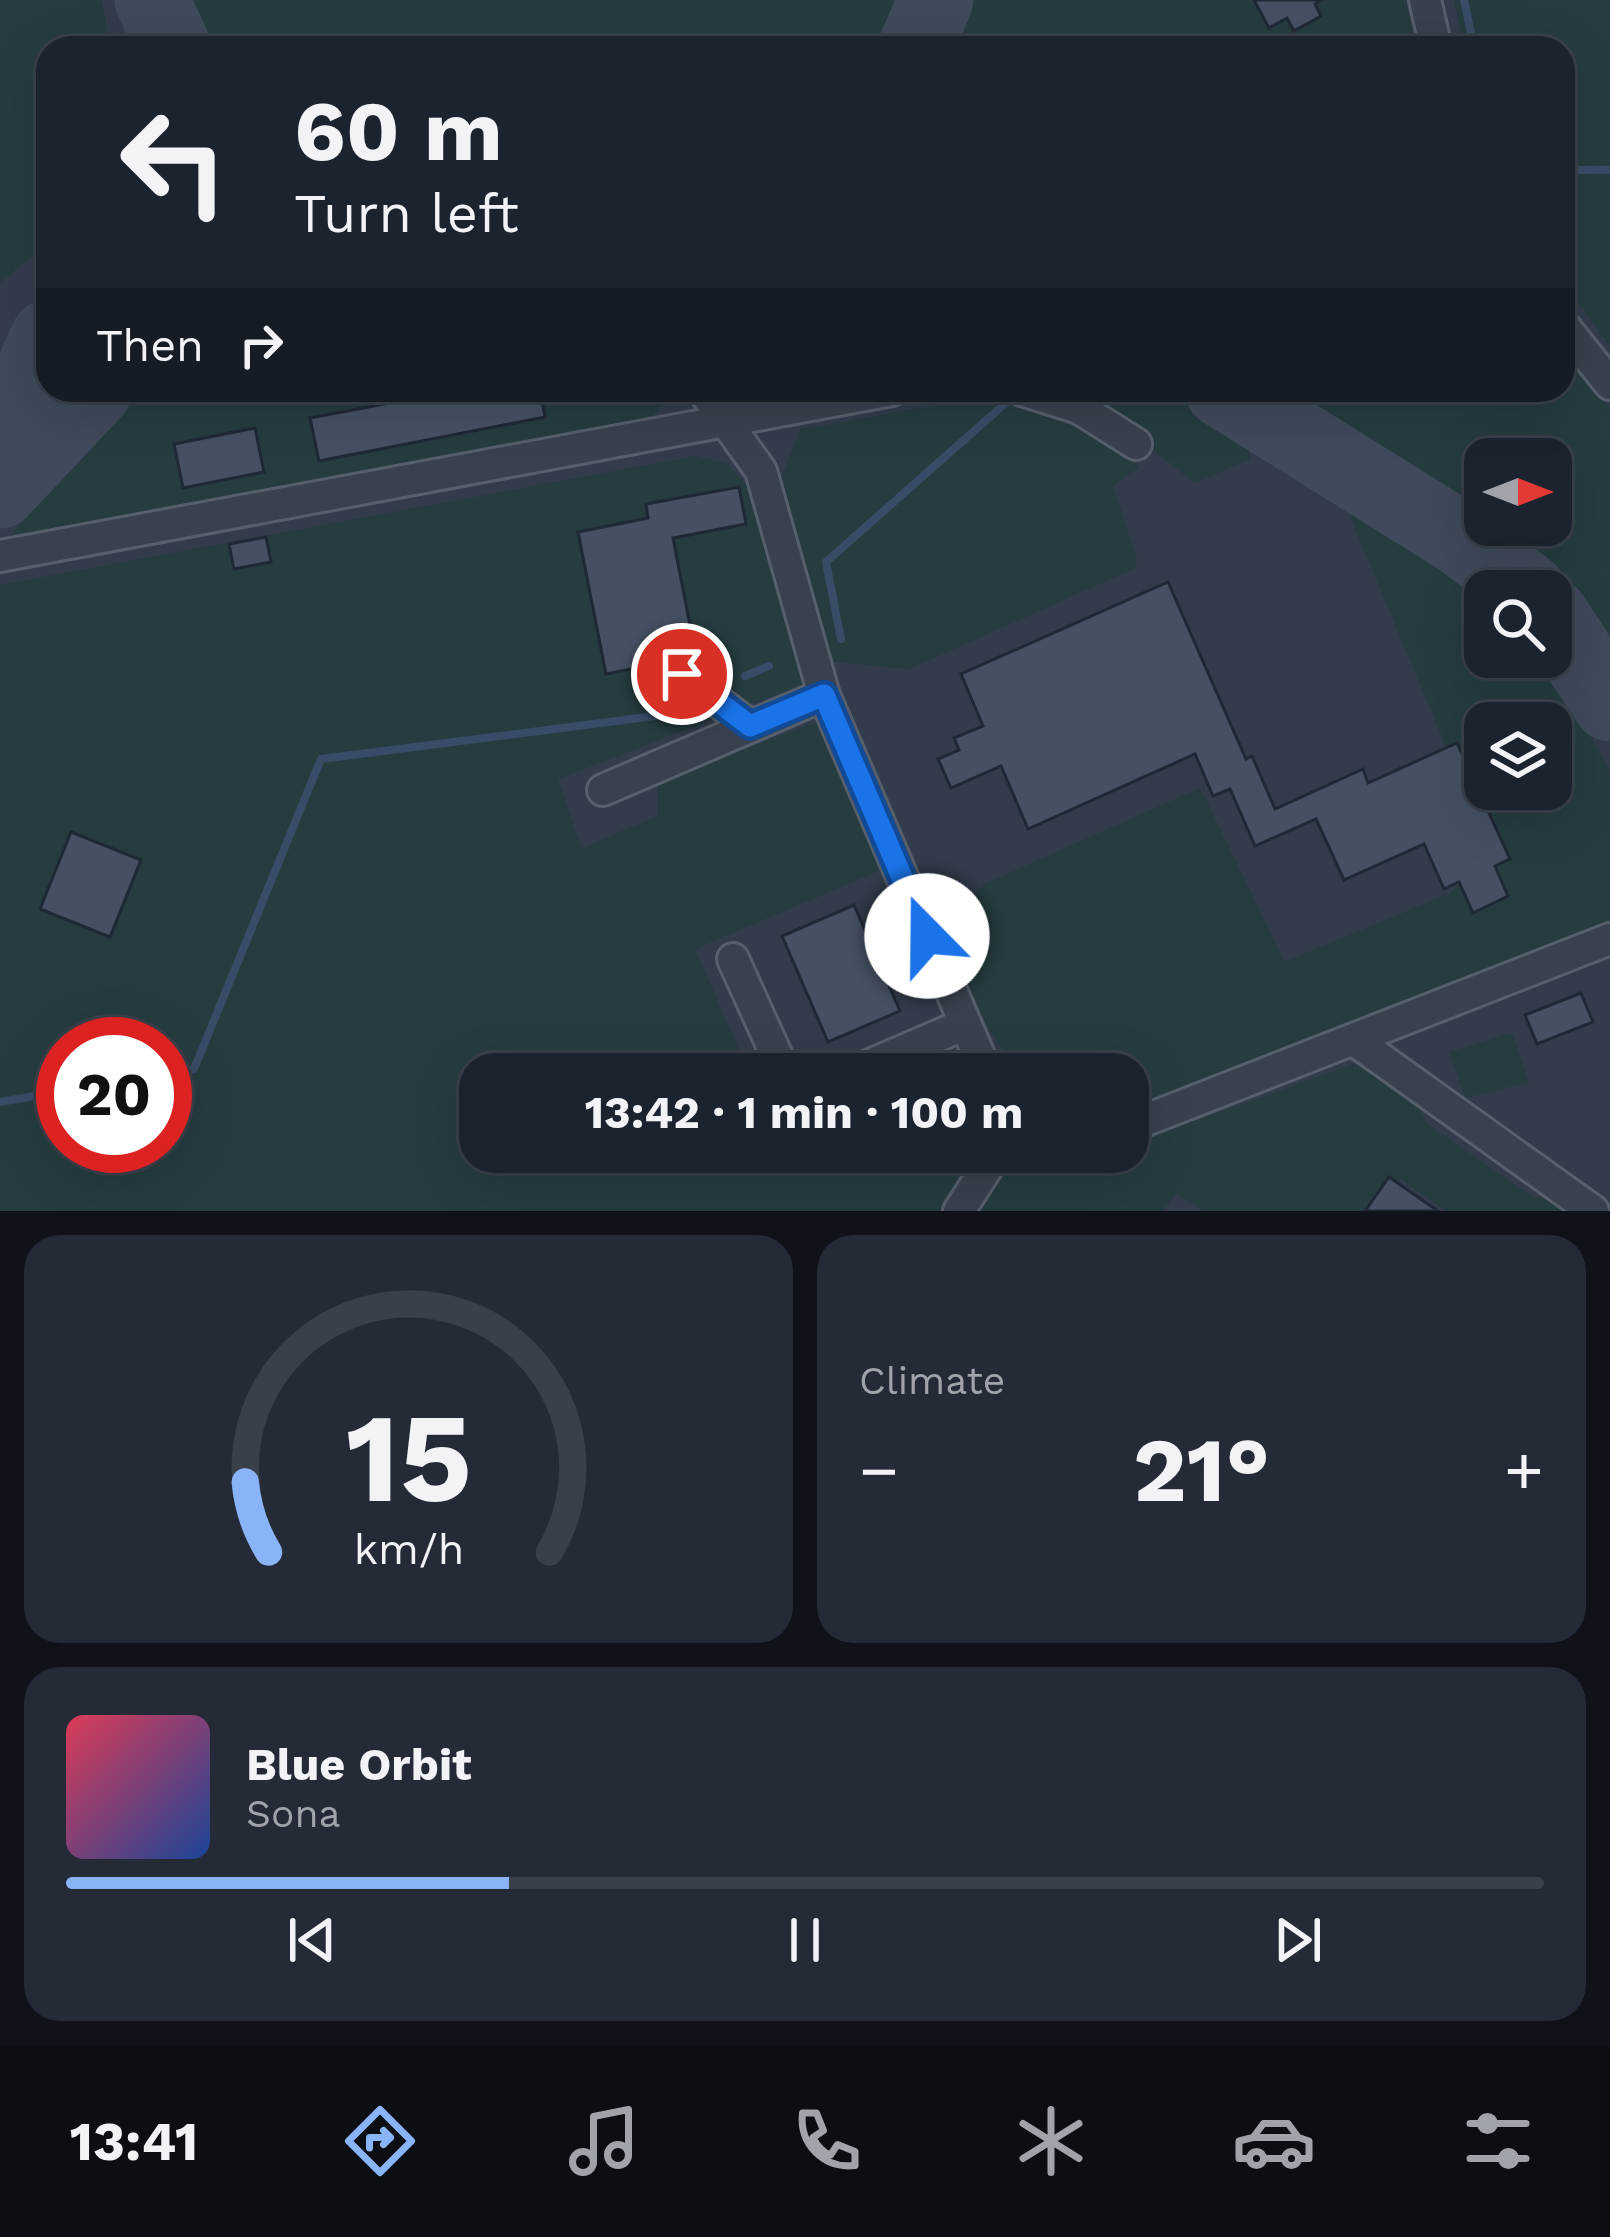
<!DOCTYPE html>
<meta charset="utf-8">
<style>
:root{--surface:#1b232e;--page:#242b36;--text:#f1f3f6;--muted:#a0a4aa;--line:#39404a;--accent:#8ab4f8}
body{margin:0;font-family:"Work Sans",sans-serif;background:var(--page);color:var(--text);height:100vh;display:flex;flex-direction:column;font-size:45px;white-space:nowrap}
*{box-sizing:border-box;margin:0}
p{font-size:39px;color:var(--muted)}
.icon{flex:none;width:66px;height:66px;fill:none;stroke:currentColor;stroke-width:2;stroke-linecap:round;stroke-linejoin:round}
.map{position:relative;height:1211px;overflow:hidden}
.panel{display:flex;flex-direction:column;gap:24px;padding:24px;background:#0f1319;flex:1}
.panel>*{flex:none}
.hud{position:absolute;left:36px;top:36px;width:1539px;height:366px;border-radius:36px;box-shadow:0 12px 48px #0002,0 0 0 3px var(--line);background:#1b232e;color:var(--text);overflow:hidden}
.needle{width:78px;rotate:90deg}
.tools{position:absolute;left:1464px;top:438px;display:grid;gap:24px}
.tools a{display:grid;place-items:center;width:108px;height:108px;border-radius:24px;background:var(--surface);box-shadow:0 12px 48px #0002,0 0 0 3px var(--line);font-size:60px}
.speed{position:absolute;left:36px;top:1017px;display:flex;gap:24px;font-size:60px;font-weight:700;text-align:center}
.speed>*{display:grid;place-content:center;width:156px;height:156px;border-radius:50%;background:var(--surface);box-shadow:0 12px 48px #0002,0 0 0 3px var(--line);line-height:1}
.speed .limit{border:18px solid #d22;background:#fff;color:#111}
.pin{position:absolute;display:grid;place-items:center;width:102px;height:102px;color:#fff;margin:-51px;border:6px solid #fff;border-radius:50%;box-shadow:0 3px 12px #0007}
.me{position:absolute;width:132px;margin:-66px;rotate:338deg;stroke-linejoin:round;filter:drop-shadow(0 0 9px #0008)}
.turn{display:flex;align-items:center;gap:42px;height:252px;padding:0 60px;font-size:54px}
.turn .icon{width:156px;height:156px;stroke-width:2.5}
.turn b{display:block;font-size:84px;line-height:102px}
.then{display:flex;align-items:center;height:114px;padding:0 60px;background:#0003;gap:24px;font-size:45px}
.big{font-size:90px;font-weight:700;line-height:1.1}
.panel .tile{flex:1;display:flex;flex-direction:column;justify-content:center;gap:18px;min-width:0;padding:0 42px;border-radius:36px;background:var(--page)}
.panel .dial{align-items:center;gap:0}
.dial svg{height:312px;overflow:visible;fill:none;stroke:var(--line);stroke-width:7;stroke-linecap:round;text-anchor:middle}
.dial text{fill:var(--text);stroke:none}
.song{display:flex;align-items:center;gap:36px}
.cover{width:144px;height:144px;border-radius:18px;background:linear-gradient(135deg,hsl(350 70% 55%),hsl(220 70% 35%))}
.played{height:12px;border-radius:6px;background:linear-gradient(90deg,var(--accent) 30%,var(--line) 30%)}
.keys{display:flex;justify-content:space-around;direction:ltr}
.heat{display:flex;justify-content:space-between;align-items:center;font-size:66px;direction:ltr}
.panel .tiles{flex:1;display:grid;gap:24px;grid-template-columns:1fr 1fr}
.tile:last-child{grid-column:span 2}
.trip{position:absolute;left:459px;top:1053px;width:690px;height:120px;border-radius:36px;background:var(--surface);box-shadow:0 12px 48px #0002,0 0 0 3px var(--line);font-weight:700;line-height:120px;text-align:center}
.dock{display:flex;height:192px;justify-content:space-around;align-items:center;background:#0b0e12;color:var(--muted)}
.dock .icon{width:84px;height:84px}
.dock .active{color:var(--accent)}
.dock b{font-size:54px;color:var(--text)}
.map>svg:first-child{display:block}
</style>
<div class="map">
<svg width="1610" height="1211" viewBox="0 0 1610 1211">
<rect width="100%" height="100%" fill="#242f3e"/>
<path fill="#323c4b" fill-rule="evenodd" d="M 0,0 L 1610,0 L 1610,1211 L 0,1211 ZM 48,48 L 1563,48 L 1563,390 L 48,390 ZM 1485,459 L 1551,459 L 1551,525 L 1485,525 ZM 1485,591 L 1551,591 L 1551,657 L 1485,657 ZM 1485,723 L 1551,723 L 1551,789 L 1485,789 ZM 63,1044 L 165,1044 L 165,1146 L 63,1146 ZM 480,1074 L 1128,1074 L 1128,1152 L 480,1152 Z"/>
<g fill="#263c3f" fill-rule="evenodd">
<path d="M 0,0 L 102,0 L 110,48 L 48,48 L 48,243 L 0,283 Z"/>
<path d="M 187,0 L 901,0 L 877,48 L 213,48 Z"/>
<path d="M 974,0 L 1406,0 L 1416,48 L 951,48 Z"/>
<path d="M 1454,0 L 1610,0 L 1610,347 L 1563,280 L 1563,48 L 1464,48 Z"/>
<path d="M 1563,355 L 1610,408 L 1610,669 L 1584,625 L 1538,571 L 1485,528 L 1304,408 L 1298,390 L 1563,390 ZM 1485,459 L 1551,459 L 1551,525 L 1485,525 Z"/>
<path d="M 144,390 L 675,390 L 650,420 L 8,539 L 94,435 Z"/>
<path d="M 1076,390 L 1174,390 L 1247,435 L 1250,459 L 1195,483 Z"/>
<path d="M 985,396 C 1046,398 1094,428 1139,467 L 1113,486 L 1137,560 L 1135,568 L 909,669 L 826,661 L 782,477 L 800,430 Z"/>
<path d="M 696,456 L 727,464 L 750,489 L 804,684 L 558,779 L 581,849 L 657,816 L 658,781 L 819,721 L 881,870 L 695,949 L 749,1074 L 480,1074 L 480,1152 L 1128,1152 L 1128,1145 L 1354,1064 L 1417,1102 L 1427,1124 L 1533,1197 L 1553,1199 L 1572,1211 L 1446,1211 L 1400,1179 L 1377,1211 L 1204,1211 L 1176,1193 L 1163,1211 L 0,1211 L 0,585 ZM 63,1044 L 165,1044 L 165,1146 L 63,1146 Z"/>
<path d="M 1342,497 L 1410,536 L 1485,592 L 1485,657 L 1545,657 L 1610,771 L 1610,923 L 1175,1098 L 1128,1106 L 1128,1074 L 1021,1074 L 991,1033 L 946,941 L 960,903 L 987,883 L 1200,788 L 1285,962 L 1450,893 L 1492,857 ZM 1485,723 L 1551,723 L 1551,789 L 1485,789 Z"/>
<path d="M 1512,1033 L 1529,1082 L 1465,1098 L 1450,1052 Z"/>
</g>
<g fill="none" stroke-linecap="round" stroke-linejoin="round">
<g stroke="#394c67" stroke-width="8">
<path d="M 1464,0 L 1474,48"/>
<path d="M 1563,170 L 1610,170"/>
<path d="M 841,639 L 826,562 L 1008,401"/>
<path d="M 745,676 L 769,666"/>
<path d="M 165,1074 L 194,1069 L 321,759 L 655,716 L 685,700"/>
<path d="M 0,1102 L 63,1091"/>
</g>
<g stroke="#3f4a5a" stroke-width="75">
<path d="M 152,0 L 174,48"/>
<path d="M 915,48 L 936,0"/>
<path d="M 1222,390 L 1461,539 L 1529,591"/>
<path d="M 0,442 L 48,337"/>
<path d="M 0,491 L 95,390"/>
<path d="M 1551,615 L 1610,704"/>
</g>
</g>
<g fill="#455162" stroke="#1f2835" stroke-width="3">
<path d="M 1254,0 L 1322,0 L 1315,4 L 1321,16 L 1294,31 L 1287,18 L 1269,28 Z"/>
<path d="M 458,390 L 540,390 L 545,417 L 319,461 L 310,418 Z"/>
<path d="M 255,428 L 264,472 L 183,488 L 174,444 Z"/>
<path d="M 739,487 L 746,524 L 673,538 L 696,656 L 674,657 L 666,663 L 664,679 L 650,682 L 646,666 L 606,674 L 578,532 L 648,518 L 646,504 Z"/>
<path d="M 266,537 L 271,562 L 234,569 L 229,544 Z"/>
<path d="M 1168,582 L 1246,759 L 1252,756 L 1275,809 L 1363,769 L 1368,783 L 1457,743 L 1510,859 L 1495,866 L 1508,896 L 1473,913 L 1459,882 L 1444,889 L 1424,844 L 1344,880 L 1316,819 L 1255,846 L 1230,789 L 1213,796 L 1195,754 L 1028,829 L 1001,766 L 951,788 L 938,759 L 959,750 L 954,738 L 983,726 L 961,674 Z"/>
<path d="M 71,832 L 141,860 L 110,937 L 40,909 Z"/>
<path d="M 854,905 L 900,1011 L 828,1042 L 782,936 Z"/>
<path d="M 1581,993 L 1593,1022 L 1537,1044 L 1525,1015 Z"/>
<path d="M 1389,1177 L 1438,1211 L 1365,1211 Z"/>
</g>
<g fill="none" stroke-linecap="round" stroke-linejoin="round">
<g stroke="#565f6c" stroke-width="36">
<g id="minor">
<path d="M 1425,0 L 1436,48"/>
<path d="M 1563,325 L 1610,384"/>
<path d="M 703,390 L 761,471 L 824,695 L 987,1074"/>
<path d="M 1022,390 L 1079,408 L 1136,444"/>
<path d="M 0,556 L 892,390"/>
<path d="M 682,674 L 750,726"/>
<path d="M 603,790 L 824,695"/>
<path d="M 733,959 L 785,1074"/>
<path d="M 1357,1042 L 1593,1211"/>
<path d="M 849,1074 L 963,1025"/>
<path d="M 1128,1127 L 1610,939"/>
<path d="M 959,1211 L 997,1152"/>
</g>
</g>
<use href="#minor" stroke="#38414e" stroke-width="30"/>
</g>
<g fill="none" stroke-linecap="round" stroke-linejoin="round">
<g stroke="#114b97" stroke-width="30">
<path id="route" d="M 682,674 L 750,726 L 824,695 L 927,936"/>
</g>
<use href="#route" stroke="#1a73e8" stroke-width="21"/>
</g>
</svg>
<div class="tools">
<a><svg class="needle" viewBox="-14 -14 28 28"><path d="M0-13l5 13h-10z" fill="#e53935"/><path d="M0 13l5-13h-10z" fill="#a0a4aa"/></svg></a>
<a><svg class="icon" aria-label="search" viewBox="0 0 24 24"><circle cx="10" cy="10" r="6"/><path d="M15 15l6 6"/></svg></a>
<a><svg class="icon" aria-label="layers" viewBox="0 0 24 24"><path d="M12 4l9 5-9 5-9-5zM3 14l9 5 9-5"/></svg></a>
</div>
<div class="speed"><div class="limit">20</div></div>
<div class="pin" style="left:682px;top:674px;background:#d93025"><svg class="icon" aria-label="arrive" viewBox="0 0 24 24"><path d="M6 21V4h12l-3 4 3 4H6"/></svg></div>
<svg class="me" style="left:927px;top:936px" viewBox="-20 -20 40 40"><circle r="19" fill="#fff"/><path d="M0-13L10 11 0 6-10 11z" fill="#1a73e8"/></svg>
<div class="trip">13:42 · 1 min · 100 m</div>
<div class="hud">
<div class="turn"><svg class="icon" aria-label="left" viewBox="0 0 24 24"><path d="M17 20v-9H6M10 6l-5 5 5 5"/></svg><div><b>60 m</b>Turn left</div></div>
<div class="then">Then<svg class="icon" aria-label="right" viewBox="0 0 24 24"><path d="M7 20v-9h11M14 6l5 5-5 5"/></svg></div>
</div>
</div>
<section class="panel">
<div class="tiles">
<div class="tile dial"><svg viewBox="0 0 100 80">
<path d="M14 69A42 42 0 1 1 86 69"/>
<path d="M14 69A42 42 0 0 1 8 51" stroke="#8ab4f8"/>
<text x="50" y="56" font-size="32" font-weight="700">15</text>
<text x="50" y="72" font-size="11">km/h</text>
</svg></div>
<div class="tile"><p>Climate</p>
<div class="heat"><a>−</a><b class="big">21°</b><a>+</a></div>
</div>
<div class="tile">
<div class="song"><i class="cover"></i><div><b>Blue Orbit</b><p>Sona</p></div></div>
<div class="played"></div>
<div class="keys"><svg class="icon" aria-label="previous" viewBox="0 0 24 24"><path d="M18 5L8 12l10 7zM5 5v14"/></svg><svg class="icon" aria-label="pause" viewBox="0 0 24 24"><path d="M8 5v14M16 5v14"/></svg><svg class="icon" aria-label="next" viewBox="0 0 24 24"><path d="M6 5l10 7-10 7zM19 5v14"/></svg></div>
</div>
</div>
</section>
<nav class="dock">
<b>13:41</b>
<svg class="icon active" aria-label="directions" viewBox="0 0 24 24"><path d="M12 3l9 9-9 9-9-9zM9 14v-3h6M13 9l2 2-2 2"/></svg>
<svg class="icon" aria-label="music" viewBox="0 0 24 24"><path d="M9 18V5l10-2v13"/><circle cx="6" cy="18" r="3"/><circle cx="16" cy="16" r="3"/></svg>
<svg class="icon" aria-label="phone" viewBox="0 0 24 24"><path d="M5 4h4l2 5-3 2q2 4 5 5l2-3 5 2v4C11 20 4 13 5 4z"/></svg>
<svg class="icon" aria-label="climate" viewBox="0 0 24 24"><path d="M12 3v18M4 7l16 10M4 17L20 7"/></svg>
<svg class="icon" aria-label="car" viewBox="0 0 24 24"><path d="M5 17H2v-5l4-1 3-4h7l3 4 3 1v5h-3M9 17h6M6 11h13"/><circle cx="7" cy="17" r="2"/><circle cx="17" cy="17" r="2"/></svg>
<svg class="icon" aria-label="filters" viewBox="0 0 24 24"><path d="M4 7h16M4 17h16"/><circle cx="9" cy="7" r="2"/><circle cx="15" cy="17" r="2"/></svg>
</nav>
